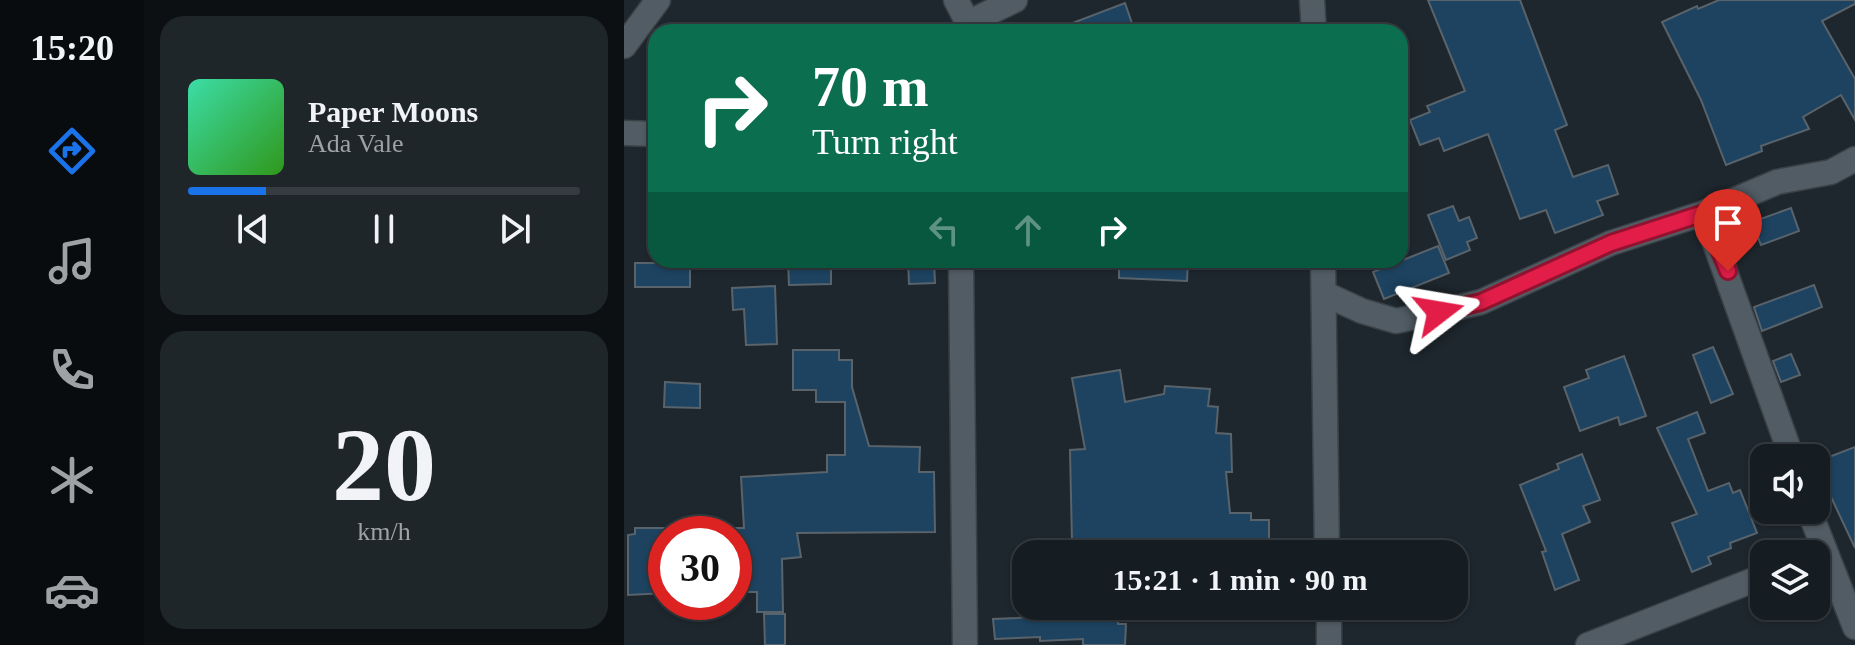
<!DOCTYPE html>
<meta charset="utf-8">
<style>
:root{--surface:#161d22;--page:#1f262a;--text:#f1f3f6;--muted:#9ea2a5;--line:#353b40;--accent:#1a73e8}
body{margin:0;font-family:"Times New Roman",serif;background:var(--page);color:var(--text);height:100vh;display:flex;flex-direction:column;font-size:30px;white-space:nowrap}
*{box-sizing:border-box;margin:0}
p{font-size:26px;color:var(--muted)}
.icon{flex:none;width:44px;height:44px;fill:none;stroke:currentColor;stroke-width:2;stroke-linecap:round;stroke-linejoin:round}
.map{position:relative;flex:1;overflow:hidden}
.panel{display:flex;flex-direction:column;gap:16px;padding:16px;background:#0c1013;width:480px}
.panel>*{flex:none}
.guide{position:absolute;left:24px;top:24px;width:760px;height:244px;border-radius:24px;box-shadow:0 2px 6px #0004,0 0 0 2px var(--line);background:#0b6e4f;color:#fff;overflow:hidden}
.buttons{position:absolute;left:1126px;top:444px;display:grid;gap:16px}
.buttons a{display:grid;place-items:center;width:80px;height:80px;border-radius:16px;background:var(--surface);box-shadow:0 2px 6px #0004,0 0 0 2px var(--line);font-size:40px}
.speed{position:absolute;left:24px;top:516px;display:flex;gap:16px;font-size:40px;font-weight:700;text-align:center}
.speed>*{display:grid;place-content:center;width:104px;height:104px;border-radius:50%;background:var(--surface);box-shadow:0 2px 6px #0004,0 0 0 2px var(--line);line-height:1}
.speed .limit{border:12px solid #d22;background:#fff;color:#111}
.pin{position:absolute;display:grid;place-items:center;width:68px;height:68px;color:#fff;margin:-82px -34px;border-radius:50% 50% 50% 0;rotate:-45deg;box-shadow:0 0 8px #0007}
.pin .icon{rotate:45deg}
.me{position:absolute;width:88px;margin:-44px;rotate:76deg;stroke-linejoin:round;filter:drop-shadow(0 0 6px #0008)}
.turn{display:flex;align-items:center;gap:28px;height:168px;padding:0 32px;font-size:36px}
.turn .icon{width:104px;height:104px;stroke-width:2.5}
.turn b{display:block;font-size:56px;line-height:68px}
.lanes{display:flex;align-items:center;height:76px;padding:0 32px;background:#0003;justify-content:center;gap:40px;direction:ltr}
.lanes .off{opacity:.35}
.panel .card{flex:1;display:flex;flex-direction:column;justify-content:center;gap:12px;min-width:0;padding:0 28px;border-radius:24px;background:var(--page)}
.panel .dial{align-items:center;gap:0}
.dial b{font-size:104px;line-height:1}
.song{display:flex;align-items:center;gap:24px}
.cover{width:96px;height:96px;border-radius:12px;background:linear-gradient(135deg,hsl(160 70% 55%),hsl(110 70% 35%))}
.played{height:8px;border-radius:4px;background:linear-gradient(90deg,var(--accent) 20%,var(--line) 20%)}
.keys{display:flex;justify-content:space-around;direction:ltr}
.trip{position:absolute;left:388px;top:540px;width:456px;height:80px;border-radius:24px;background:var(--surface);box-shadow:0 2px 6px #0004,0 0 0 2px var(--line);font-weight:700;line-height:80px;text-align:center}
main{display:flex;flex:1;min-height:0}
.dock{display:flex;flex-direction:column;width:144px;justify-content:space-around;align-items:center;background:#090c0e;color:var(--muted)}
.dock .icon{width:56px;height:56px}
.dock .selected{color:var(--accent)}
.dock b{font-size:36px;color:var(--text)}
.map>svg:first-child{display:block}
</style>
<main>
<nav class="dock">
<b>15:20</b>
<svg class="icon selected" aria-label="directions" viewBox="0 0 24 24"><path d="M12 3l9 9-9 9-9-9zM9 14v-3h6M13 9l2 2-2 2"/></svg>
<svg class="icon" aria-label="music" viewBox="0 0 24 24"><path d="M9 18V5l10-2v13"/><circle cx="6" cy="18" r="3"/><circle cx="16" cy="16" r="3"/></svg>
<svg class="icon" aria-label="phone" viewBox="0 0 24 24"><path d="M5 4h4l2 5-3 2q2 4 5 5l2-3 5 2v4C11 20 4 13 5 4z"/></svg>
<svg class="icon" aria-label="climate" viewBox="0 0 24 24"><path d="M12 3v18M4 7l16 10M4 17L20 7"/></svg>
<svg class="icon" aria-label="car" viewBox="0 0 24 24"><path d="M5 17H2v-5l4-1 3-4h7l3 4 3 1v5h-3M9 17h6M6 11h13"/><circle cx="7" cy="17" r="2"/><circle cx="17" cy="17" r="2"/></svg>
</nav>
<section class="panel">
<div class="card">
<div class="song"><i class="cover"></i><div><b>Paper Moons</b><p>Ada Vale</p></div></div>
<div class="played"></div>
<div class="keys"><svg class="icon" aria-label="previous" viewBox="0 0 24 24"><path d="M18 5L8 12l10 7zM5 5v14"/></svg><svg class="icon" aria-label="pause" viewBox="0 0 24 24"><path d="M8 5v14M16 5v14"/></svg><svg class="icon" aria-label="next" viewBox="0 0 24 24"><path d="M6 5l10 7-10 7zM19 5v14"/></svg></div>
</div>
<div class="card dial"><b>20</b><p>km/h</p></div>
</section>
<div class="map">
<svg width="1231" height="645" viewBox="0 0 1231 645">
<rect width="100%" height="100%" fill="#1e272e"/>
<g fill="#1d4361" stroke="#59636b" stroke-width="2">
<path d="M 804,0 L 896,0 L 943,125 L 931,130 L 949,177 L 984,165 L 994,194 L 973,201 L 979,215 L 931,233 L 922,210 L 896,219 L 864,134 L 820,151 L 815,138 L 796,145 L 786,120 L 806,112 L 803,106 L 841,91 Z"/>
<path d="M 1095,0 L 1231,0 L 1231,4 L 1198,21 L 1231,79 L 1231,120 L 1217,95 L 1179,117 L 1185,129 L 1137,146 L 1138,151 L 1102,165 L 1077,100 L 1038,22 L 1073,6 L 1074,9 Z"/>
<path d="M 501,3 L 511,32 L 431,32 L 430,30 Z"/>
<path d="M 829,206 L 835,221 L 845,217 L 853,238 L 843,242 L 846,250 L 822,260 L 804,215 Z"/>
<path d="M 1167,208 L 1175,231 L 1137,245 L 1128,222 Z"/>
<path d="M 814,246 L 825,273 L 760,299 L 749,272 Z"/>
<path d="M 164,260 L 207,260 L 207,284 L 165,285 Z"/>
<path d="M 284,260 L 310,260 L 311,283 L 285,284 Z"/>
<path d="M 495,260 L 564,260 L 563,281 L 495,278 Z"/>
<rect x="11" y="263" width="55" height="24"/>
<path d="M 1190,285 L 1198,307 L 1138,331 L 1130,307 Z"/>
<path d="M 151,286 L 153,344 L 122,345 L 120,309 L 109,310 L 108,288 Z"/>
<path d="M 1089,347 L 1109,394 L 1087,403 L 1069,355 Z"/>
<path d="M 169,350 L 215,350 L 215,360 L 228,360 L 228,387 L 245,446 L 296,447 L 295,472 L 310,472 L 311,532 L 173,533 L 177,557 L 158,559 L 159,612 L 133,612 L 133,592 L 110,592 L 110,528 L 120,528 L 117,477 L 203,472 L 203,455 L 221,455 L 221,402 L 192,402 L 192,390 L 169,390 Z"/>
<path d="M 1167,354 L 1176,375 L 1157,382 L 1149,361 Z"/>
<path d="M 1000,356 L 1022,416 L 996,425 L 994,417 L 956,431 L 940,387 L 965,378 L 962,370 Z"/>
<path d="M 496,370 L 501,402 L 540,394 L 541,386 L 586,389 L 584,406 L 594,407 L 592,433 L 607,434 L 608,472 L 602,472 L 606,513 L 627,513 L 627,520 L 645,520 L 645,554 L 456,554 L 456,542 L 448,542 L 446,450 L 461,449 L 448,378 Z"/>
<path d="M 41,382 L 76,384 L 76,408 L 40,407 Z"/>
<path d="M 1073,412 L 1081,433 L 1064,439 L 1084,491 L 1105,483 L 1109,493 L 1116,490 L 1133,533 L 1106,543 L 1107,548 L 1084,557 L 1087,564 L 1068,572 L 1048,523 L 1073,514 L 1033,428 Z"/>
<path d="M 1231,447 L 1231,548 L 1192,465 L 1192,462 Z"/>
<path d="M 958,454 L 976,500 L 959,506 L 966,522 L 938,534 L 955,580 L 931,590 L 918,552 L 922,551 L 896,485 L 935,469 L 933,464 Z"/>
<path d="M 11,528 L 42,528 L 42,593 L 4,595 L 4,535 L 11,534 Z"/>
<path d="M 461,606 L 493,606 L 494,624 L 502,624 L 501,645 L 459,645 L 459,639 L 416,641 L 416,637 L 371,639 L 369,619 L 462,615 Z"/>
<path d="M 140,614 L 161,614 L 161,645 L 141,645 Z"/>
</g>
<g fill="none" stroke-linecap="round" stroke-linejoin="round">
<g stroke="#3a4247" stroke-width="27">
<g id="minor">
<path d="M 332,0 L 346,27"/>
<path d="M 688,0 L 690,32"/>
<path d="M 343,32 L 352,19 L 391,0"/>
<path d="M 0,46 L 34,0"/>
<path d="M 0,133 L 32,134"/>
<path d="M 1080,213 L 1168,458"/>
<path d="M 337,260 L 341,645"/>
<path d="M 699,260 L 703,554"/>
<path d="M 701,294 L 738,311 L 772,321 L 815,312 L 857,302 L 987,243 L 1080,213 L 1153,182 L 1207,172 L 1231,159"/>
<path d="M 1185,510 L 1231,627"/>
<path d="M 705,606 L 705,645"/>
<path d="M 964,645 L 1140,576"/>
</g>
</g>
<use href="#minor" stroke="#525c64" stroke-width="24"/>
</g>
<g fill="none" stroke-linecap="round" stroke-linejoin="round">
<g stroke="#92132f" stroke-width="20">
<path id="route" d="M 815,312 L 857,302 L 987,243 L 1080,213 L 1104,271"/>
</g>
<use href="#route" stroke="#e11d48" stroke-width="14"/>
</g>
</svg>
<div class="buttons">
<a><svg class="icon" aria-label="sound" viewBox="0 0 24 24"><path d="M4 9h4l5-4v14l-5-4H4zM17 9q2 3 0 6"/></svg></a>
<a><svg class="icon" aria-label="layers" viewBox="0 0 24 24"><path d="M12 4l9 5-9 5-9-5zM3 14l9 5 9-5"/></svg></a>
</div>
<div class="speed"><div class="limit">30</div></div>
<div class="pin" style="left:1104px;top:271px;background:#d93025"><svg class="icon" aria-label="arrive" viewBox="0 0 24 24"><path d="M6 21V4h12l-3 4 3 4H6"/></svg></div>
<svg class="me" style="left:815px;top:312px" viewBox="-20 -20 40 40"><path d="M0-17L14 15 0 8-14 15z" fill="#e11d48" stroke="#fff" stroke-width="4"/></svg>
<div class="trip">15:21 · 1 min · 90 m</div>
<div class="guide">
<div class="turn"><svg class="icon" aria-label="right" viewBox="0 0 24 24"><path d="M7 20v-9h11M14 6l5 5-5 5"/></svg><div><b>70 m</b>Turn right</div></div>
<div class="lanes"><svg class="icon off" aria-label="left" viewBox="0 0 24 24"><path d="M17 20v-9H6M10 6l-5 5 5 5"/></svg><svg class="icon off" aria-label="ahead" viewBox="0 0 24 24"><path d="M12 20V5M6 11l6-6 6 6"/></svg><svg class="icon" aria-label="right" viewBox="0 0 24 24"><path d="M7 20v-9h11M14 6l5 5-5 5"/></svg></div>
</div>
</div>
</main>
